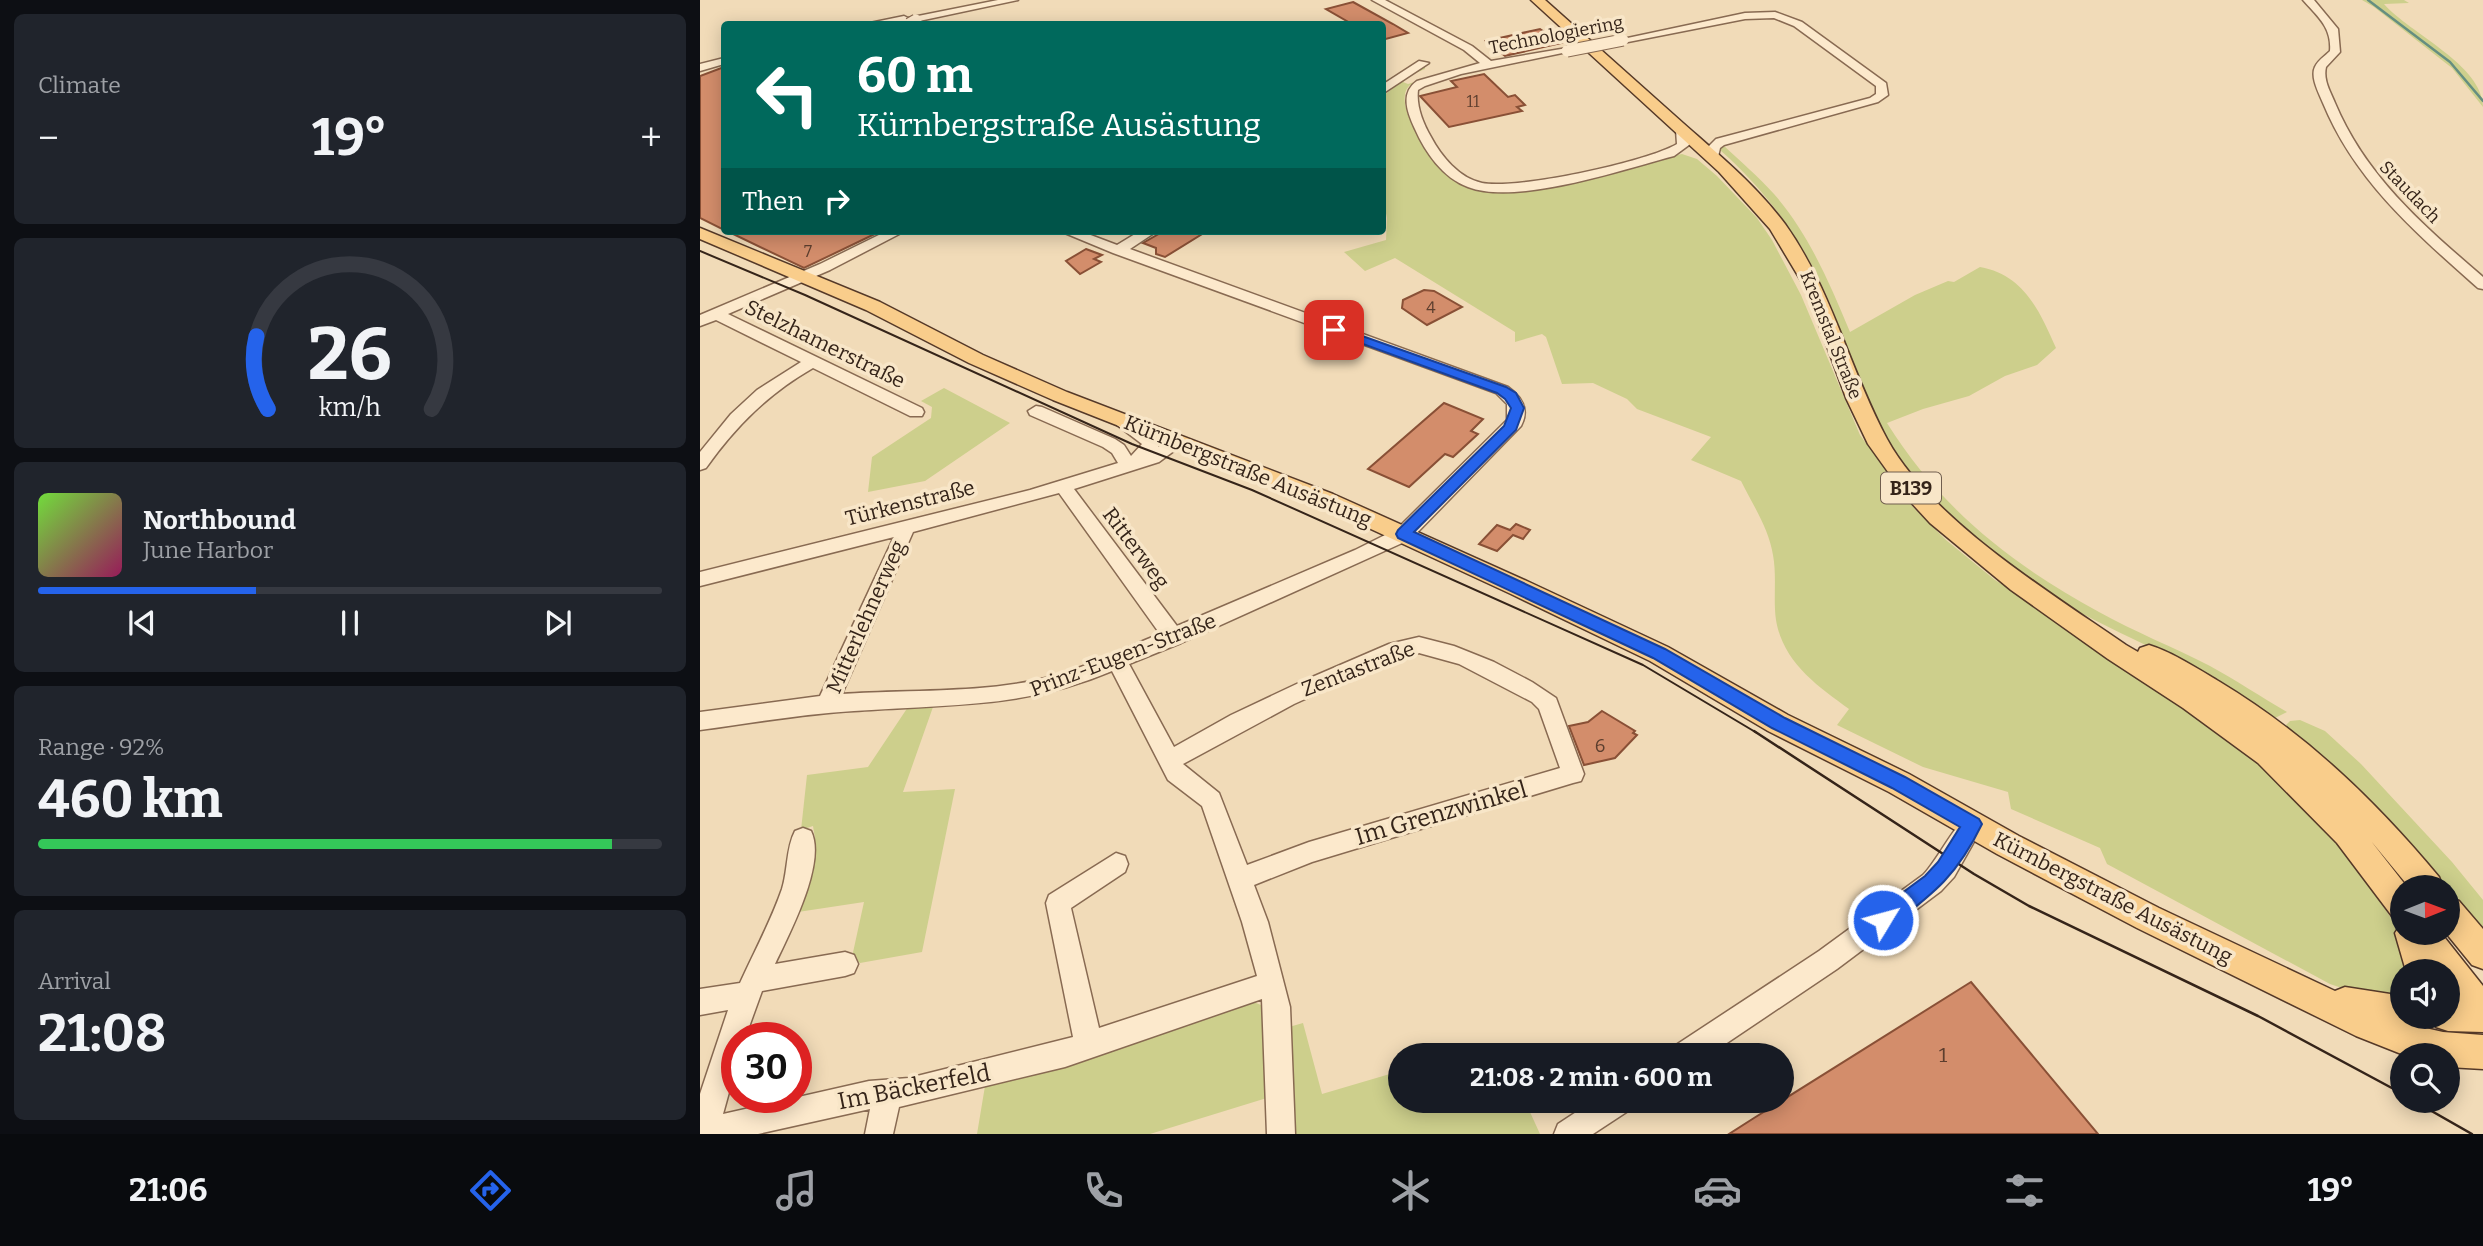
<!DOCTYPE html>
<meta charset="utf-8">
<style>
:root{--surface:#171b24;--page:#20242c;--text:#f1f3f6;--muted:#9ea1a6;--line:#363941;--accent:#2563eb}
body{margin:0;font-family:Bitter,serif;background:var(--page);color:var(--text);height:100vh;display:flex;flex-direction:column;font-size:26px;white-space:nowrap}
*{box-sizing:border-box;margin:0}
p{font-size:23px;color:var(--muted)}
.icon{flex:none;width:38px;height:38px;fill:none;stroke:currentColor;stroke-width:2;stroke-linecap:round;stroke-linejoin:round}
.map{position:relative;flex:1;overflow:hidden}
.drawer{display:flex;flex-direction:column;gap:14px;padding:14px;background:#0d0f14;width:700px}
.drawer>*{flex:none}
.hud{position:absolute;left:21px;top:21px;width:665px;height:214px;border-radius:7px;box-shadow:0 4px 18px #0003;background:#00695c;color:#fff;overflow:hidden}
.needle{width:46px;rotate:89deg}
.controls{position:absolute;left:1690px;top:875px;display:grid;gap:14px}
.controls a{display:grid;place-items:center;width:70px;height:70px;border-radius:50%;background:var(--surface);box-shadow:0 4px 18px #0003;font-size:35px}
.speed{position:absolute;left:21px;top:1022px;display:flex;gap:14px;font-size:35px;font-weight:700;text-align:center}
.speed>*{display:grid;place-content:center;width:91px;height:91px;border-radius:50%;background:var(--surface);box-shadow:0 4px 18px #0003;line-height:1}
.speed .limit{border:10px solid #d22;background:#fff;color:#111}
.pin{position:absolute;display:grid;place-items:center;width:60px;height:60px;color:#fff;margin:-30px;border-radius:14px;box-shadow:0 4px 10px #0006}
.me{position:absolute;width:77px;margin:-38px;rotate:53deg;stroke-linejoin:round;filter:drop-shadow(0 0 5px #0008)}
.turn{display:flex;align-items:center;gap:24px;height:147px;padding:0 21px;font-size:32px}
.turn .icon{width:91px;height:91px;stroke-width:2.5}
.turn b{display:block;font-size:49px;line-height:60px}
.then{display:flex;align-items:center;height:66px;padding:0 21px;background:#0003;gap:14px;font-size:26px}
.big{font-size:52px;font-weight:700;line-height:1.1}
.drawer .card{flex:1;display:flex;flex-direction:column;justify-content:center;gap:10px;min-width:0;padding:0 24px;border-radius:10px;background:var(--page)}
.drawer .dial{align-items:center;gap:0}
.dial svg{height:182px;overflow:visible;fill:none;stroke:var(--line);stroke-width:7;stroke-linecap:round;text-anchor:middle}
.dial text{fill:var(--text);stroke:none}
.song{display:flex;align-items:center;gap:21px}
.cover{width:84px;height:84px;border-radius:10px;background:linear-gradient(135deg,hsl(100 70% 55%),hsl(330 70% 35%))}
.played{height:7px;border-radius:4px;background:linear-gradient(90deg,var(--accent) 35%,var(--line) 35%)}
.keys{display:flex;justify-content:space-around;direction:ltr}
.heat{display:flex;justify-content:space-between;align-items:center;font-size:38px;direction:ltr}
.charge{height:10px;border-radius:5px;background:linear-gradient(90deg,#34c759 92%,var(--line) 0)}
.trip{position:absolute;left:688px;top:1043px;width:406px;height:70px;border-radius:35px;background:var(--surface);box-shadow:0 4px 18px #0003;font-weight:700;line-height:70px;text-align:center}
.tabs{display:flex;height:112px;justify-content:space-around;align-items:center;background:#090b0e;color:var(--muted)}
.tabs .icon{width:49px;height:49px}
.tabs .active{color:var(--accent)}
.tabs b{font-size:32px;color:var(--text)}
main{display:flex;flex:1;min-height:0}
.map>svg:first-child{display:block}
</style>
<main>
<section class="drawer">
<div class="card"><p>Climate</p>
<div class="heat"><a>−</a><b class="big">19°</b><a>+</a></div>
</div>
<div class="card dial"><svg viewBox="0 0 100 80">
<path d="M14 69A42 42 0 1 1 86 69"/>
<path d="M14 69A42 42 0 0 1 9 37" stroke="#2563eb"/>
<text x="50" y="56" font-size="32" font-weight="700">26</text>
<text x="50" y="72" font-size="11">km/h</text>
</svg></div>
<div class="card">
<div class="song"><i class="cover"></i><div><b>Northbound</b><p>June Harbor</p></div></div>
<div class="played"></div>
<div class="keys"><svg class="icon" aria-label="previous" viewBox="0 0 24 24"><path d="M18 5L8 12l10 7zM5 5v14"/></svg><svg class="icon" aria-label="pause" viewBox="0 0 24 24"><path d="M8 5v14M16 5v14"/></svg><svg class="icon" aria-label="next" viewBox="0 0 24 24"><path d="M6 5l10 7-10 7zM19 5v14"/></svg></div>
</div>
<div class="card"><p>Range · 92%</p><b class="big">460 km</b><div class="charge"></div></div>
<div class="card"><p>Arrival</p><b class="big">21:08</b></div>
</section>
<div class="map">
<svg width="1783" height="1134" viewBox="0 0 1783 1134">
<rect width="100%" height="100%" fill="#f1dbb8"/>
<g fill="#cdcf8c">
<path d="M 1662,0 L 1704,0 L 1709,3 L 1684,4 C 1709,33 1783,65 1783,107 L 1752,68 L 1674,7 Z"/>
<path d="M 721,66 L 725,67 L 725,69 L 711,75 L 703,82 L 708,84 L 734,76 C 726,78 715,80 709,86 C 689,107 743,174 762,185 C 772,190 783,190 794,191 L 982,154 L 997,159 L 1017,176 L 1057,218 L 1072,240 L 1101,295 L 1160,435 L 1213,507 L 1246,540 L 1295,580 L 1356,618 L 1554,758 L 1629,833 L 1665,879 L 1693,921 L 1711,964 L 1711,971 L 1703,971 L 1703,990 C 1681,1002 1653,992 1630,984 L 1407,864 L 1400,848 L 1311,809 L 1308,792 L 1223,767 L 1137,725 L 1149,709 C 1117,686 1083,662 1076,620 C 1073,599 1077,577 1073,555 C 1069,529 1053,505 1041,481 L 991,460 L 1011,437 L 937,409 L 927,399 L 893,383 L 862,384 L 846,337 L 842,334 L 815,342 L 815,332 L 695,258 L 665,271 L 644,252 L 686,240 L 687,218 L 682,194 L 683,96 Z"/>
<path d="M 1023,145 C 1040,161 1059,177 1074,194 C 1109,234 1130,284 1150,332 L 1215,295 L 1248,281 L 1254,282 L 1280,267 C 1324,275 1339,310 1356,348 L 1337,365 L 1305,376 L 1269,396 L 1223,409 L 1187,423 C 1241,509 1311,564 1399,612 C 1435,632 1473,647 1510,666 C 1536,680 1561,697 1587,712 L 1573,719 C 1538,699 1504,676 1468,657 C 1436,639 1401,625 1369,606 C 1303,566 1235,515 1192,449 C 1164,406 1151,356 1132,308 C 1107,247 1070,194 1020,150 Z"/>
<path d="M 244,388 L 310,423 L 225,481 L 168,492 L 172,457 L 231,418 L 232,407 L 221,401 Z"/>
<path d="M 208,707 L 233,707 L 203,792 L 255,789 L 222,952 L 160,963 L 152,957 L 164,902 L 98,912 L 115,838 L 113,826 L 101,830 L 107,775 L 168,767 Z"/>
<path d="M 1600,720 L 1625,731 L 1661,764 L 1752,862 L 1783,900 L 1783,935 L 1748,893 L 1748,887 L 1743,887 C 1693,830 1644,773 1585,726 L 1590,721 Z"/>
<path d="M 551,1001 L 561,1005 L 565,1014 L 570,1097 L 450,1134 L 277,1134 L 285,1086 L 368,1063 Z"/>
<path d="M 603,1023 L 622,1094 L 700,1071 L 700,1101 L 825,1101 L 840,1134 L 593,1134 L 589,1027 Z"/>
</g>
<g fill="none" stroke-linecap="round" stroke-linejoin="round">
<path stroke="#658e80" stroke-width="2.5" d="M 1668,0 L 1750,62 L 1783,101"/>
</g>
<g fill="#d38d6b" stroke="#895036" stroke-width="2">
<path d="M 653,2 L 693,24 L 708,33 L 682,40 L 682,24 L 652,24 L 626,9 Z"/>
<path d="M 840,29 L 861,43 L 805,56 L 786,41 Z"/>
<path d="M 24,67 L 24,230 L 0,218 L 0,76 Z"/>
<path d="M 784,74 L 808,97 L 815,95 L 825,105 L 817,107 L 822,111 L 749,127 L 720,96 L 757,87 L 751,81 Z"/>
<path d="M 27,231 L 181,231 L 104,268 Z"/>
<path d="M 464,231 L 507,231 L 465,257 L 456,254 L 456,248 L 443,243 Z"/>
<path d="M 386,249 L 402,255 L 394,259 L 401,262 L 380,274 L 366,261 Z"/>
<path d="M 724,290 L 734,291 L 762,307 L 727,325 L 702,308 L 703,300 Z"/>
<path d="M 744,403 L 783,419 L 771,431 L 778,434 L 753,457 L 745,454 L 709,487 L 668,469 Z"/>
<path d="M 816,524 L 830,530 L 823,539 L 813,535 L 797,551 L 779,544 L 797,525 L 810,530 Z"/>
<path d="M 902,711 L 935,731 L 933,733 L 937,735 L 915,758 L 884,765 L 869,726 L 888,722 Z"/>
<path d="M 1271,982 L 1398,1134 L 1029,1134 L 1054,1118 Z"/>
</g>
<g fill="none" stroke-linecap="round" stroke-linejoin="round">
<g stroke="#886a52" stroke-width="3">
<g id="minor">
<path d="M 298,0 L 318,0 L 205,24 L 165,24 L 204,16 L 208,18 Z"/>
<path d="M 672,0 L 685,0 L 772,46 L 791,61 L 867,48 L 872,51 L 761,74 L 725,86 L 718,90 C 716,106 723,123 731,137 C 741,156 759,178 782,183 C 816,190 947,162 977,144 L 976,130 L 982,126 L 988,130 L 989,145 L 974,156 C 924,169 817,206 768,187 C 743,178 725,152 715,129 C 707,112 700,93 717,81 L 780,63 L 764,50 Z"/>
<path d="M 1603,0 L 1614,0 L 1638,29 L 1640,52 L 1626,67 C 1623,80 1630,91 1635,103 C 1666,177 1724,226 1783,277 L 1783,289 L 1778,288 C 1716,233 1655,181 1623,103 C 1619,93 1610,77 1615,67 C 1618,60 1625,56 1630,51 C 1632,27 1617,16 1603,0 Z"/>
<path d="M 1075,12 L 1102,22 L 1186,83 L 1188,95 L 1178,102 L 1024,145 L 1020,148 L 1017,161 L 1009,161 L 1008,147 L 1016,139 L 1170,98 L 1176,94 L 1176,86 L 1094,26 L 1074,18 L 1045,19 L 923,43 L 918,40 L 1045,13 Z"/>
<path d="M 24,58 L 24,64 L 0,71 L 0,64 Z"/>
<path d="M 719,61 L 729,63 L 682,94 L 682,85 Z"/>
<path d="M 187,231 L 205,231 L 130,270 L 28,314 L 222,408 L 224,412 L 222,416 L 210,416 L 113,368 C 68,394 36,426 6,468 L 0,470 L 0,452 L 31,414 L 57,390 L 101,362 L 16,320 L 0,326 L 0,315 L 120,264 Z"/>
<path d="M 360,231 L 380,231 L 417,245 L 440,231 L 457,231 L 430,249 L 808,387 C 822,397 830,409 821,426 L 711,539 L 481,643 L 429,664 L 474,747 L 531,715 L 603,681 L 689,644 L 719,637 L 754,646 L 794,662 L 832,682 L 856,698 L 884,774 L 881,781 L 873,783 L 612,862 L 554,885 L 568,922 L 590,1007 L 595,1134 L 567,1134 L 562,999 L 365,1067 L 199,1107 L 193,1134 L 165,1134 L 170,1109 L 58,1134 L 0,1134 L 0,1094 L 28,1010 L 0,1015 L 0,989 L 40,983 C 54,952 71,921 82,889 C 88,870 86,848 95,831 L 103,828 L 111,831 C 127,863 89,934 75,964 L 145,952 L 154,955 L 158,964 L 154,973 L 145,976 L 62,991 L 45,1038 L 37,1038 L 37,1063 L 23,1114 L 169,1081 L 209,1078 L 373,1037 L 346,903 L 349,895 L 416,853 L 425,856 L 428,864 L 425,872 L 371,908 L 399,1028 L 557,976 L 542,922 L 502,806 L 468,780 L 412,671 C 323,709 247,704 154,711 C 103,714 51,723 0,730 L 0,712 L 120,696 L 194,537 L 0,586 L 0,572 L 330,490 L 418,463 L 412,453 L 403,447 L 330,415 L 328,411 L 336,406 L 342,407 L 415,439 L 424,445 L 431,456 L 442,444 L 417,425 L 415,421 L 423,416 L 455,435 L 460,444 L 458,447 L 477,437 L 486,442 L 459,462 L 374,489 L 477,626 L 655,550 L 697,529 L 807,420 L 807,404 L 796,393 L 413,253 ZM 359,493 L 460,634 C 424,648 388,667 350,677 C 282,694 212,689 142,694 L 213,532 ZM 719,653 L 759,664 L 832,702 L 839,709 L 860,768 L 609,842 L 547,865 L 519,793 L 483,764 L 594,704 L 696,658 Z"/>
<path d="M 1272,814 L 1280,817 L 1284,824 L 1254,877 L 1241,891 L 1137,969 L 1009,1055 L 973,1055 L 976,1045 L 1119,951 L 1223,875 C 1238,860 1256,820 1272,814 Z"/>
<path d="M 893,1101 L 932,1101 L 928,1111 L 893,1134 L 854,1134 L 858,1124 Z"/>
</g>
</g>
<g stroke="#553928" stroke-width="3">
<g id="major">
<path d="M 831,0 L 845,0 C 891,41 937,82 983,123 C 1018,154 1057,186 1085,224 C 1132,290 1149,368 1187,439 C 1231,520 1351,593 1426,645 L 1438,652 L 1440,648 L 1449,645 C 1474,653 1498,669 1520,682 C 1606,734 1675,800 1739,877 L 1743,887 L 1709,887 L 1671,841 L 1707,887 L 1703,887 L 1703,920 L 1692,916 L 1637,843 L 1558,763 L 1483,708 L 1408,659 L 1311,590 L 1230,523 L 1206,497 L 1168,444 L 1146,398 L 1106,289 L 1070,229 L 1019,172 Z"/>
<path d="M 0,228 L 180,302 L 283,355 L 367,392 L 633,494 L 829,582 L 968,647 L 1088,715 L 1209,774 L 1319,836 L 1459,908 L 1635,991 L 1645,987 L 1703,996 L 1703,1017 L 1718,1017 L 1712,1025 L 1743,1032 L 1783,1035 L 1783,1069 L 1748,1067 L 1748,1055 L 1704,1055 L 1656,1036 L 1437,928 L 1297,854 L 1189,792 L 1068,731 L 950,661 L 811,594 L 617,504 L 353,400 L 269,363 L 166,310 L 0,239 Z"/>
<path d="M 1748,897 L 1759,901 L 1783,929 L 1783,969 L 1772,965 L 1746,933 L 1748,933 Z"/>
<path d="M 1703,921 L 1703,933 L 1741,933 L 1783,986 L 1783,1032 L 1748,1031 L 1736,1027 L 1732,1017 L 1748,1017 L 1748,999 L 1752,999 L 1748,994 L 1748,971 L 1706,971 L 1695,933 Z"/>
</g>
</g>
<use href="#minor" fill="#fce9cc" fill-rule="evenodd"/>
<use href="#major" fill="#f9cd8b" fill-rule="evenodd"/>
<path stroke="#352419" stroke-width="2" d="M 0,251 L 105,295 L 432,444 L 552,490 L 943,665 L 1057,733"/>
<g stroke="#352419" stroke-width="2.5">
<path d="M 1054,731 L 1274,874 L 1329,906 L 1558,1016 L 1703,1094"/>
<path d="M 1714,1101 L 1772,1134"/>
</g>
<g stroke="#886a52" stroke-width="13" stroke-linecap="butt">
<g id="minor-bridge">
<path d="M 209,24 L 216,20"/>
<path d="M 867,51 L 923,40"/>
</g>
</g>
<use href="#minor-bridge" stroke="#fce9cc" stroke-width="11"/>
</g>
<path fill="#2563eb" stroke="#184099" stroke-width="2" d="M 634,326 L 806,387 L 816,393 L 824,408 L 816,430 L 714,532 L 965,649 L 1085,718 L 1205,777 L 1279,819 L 1282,824 C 1257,876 1234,893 1190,927 L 1183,929 L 1175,927 L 1172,920 L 1175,913 L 1225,876 L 1238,862 L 1260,827 L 1192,788 L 1072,728 L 953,658 L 698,538 L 696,534 L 698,530 L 804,426 L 811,408 L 805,399 L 797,393 L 630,332 L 628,330 Z"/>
<g text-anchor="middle" stroke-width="7" stroke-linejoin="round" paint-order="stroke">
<g font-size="16" fill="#5c3e2e">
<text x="773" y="107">11</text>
<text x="108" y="257">7</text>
<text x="731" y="313">4</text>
</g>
<g font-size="18" fill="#352419" stroke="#f8e6c8">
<text transform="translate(856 35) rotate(-11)" y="6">Technologiering</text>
<text transform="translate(1710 192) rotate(46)" y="6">Staudach</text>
<text transform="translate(1131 335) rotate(68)" y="6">Kremstal Straße</text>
</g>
<g font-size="18" fill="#5c3e2e">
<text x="900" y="752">6</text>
</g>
<rect fill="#f8e6c8" stroke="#705e4e" stroke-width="2" x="1181" y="472.5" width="60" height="31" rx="5"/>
<g font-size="19" font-weight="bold" fill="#352419">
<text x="1211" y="495">B139</text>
</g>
<g font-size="21" fill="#352419" stroke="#f8e6c8">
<text transform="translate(125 344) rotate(26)" y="7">Stelzhamerstraße</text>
<text transform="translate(548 471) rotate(22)" y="7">Kürnbergstraße Ausästung</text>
<text transform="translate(210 503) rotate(-14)" y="7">Türkenstraße</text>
<text transform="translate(436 548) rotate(53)" y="7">Ritterweg</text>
<text transform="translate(166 617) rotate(-66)" y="7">Mitterlehnerweg</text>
<text transform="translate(423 655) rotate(-21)" y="7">Prinz-Eugen-Straße</text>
<text transform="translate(658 669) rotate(-21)" y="7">Zentastraße</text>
<text transform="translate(1413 898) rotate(27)" y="7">Kürnbergstraße Ausästung</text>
</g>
<g font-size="21" fill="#5c3e2e">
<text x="1243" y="1062">1</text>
</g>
<g font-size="24" fill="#352419" stroke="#f8e6c8">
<text transform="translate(741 813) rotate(-16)" y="8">Im Grenzwinkel</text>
<text transform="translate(214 1087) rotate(-11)" y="8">Im Bäckerfeld</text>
</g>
</g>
</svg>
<div class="controls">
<a><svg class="needle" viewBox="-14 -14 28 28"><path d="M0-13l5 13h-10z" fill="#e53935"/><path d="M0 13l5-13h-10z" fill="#9ea1a6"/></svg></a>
<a><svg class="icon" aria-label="sound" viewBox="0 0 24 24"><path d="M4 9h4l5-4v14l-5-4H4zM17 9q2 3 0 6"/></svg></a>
<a><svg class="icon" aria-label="search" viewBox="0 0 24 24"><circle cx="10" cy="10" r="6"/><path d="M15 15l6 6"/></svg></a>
</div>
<div class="speed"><div class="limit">30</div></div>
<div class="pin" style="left:634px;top:330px;background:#d93025"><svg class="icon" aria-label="arrive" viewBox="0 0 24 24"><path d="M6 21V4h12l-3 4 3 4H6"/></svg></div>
<svg class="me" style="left:1183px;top:920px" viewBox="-20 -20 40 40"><circle r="17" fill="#2563eb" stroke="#fff" stroke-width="3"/><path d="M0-11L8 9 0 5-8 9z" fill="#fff"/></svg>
<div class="trip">21:08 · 2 min · 600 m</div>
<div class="hud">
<div class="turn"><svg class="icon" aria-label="left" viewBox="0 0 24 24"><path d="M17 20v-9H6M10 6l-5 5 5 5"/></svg><div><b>60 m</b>Kürnbergstraße Ausästung</div></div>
<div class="then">Then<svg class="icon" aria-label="right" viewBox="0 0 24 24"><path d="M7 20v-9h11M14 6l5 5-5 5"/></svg></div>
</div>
</div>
</main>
<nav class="tabs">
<b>21:06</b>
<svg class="icon active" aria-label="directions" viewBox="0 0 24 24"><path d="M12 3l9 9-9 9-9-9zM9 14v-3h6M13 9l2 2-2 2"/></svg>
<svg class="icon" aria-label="music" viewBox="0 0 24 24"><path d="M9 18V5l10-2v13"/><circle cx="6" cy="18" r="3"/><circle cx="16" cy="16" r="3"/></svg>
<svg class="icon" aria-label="phone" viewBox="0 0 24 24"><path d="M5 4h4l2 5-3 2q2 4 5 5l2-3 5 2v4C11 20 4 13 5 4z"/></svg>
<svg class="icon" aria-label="climate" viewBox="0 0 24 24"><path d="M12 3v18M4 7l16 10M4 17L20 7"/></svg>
<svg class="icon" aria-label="car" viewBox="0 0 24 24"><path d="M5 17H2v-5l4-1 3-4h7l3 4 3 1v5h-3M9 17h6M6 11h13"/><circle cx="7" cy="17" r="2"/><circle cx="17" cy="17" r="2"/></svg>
<svg class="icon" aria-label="filters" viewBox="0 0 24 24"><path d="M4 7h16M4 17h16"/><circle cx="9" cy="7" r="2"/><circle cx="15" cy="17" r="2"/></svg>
<b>19°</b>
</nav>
